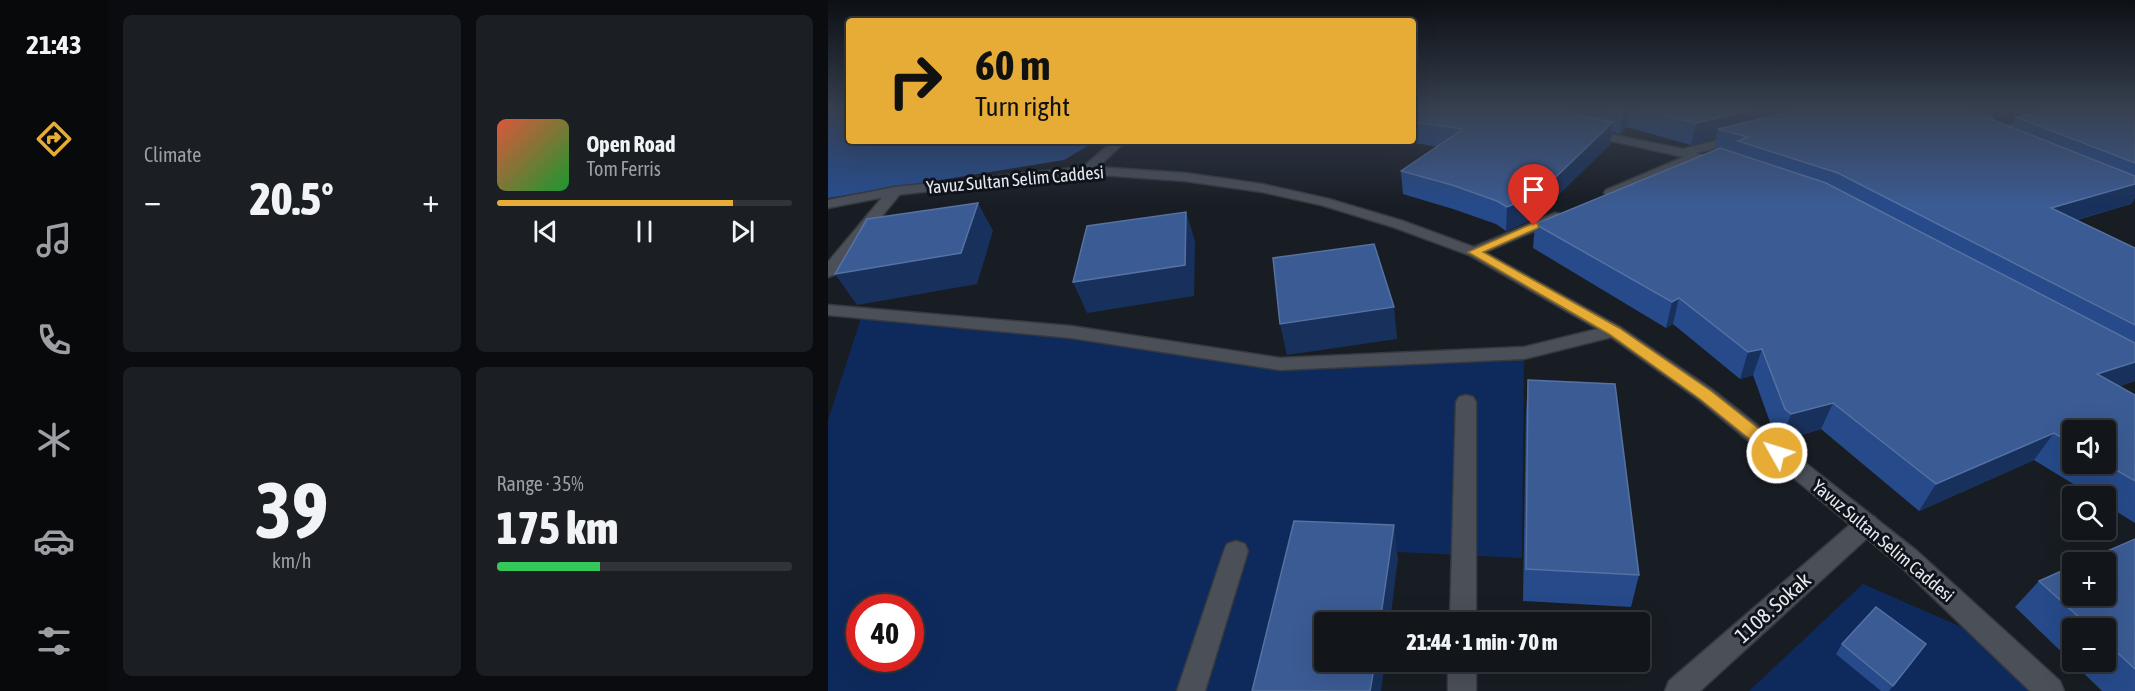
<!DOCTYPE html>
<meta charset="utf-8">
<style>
:root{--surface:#12161b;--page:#1b1f24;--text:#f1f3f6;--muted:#9c9fa3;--line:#31353a;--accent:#e6ac36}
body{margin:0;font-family:"Asap Condensed",sans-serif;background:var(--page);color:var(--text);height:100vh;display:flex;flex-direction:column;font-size:22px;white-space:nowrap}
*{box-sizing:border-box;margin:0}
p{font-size:20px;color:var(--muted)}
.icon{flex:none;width:33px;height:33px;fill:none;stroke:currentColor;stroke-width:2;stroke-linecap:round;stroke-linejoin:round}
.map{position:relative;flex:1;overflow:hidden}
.panel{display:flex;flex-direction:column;gap:15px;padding:15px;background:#0a0c0f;width:720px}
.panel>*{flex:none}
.top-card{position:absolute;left:18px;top:18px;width:570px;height:126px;border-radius:6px;box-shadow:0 6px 24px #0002,0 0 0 2px var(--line);background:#e6ac36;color:#111;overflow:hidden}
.controls{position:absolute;left:1234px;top:420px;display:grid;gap:12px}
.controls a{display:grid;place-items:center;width:54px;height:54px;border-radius:6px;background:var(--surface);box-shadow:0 6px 24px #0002,0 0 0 2px var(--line);font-size:30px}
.speed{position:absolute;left:18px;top:594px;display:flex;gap:12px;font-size:30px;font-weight:700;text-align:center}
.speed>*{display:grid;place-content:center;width:78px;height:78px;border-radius:50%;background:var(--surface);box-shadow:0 6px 24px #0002,0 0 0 2px var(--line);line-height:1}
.speed .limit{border:9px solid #d22;background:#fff;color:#111}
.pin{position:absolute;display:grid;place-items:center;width:51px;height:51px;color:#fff;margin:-62px -26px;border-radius:50% 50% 50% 0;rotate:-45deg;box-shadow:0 0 6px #0007}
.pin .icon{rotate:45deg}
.me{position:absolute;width:66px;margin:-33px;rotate:309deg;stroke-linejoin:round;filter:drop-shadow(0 0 4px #0008)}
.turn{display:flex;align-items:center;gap:21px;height:126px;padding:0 30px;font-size:27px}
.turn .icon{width:78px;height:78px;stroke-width:2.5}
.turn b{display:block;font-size:42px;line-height:51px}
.big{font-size:45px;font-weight:800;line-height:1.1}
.panel .card{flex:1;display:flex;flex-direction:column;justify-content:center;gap:9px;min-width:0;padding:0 21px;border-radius:9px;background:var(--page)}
.panel .dial{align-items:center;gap:0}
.dial b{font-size:78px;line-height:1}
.song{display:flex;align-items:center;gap:18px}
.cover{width:72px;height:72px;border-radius:9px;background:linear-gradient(135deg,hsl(10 70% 55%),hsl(130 70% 35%))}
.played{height:6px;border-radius:3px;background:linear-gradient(90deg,var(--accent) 80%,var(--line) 80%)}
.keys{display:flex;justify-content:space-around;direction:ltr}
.heat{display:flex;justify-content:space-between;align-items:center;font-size:33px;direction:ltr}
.charge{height:9px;border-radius:4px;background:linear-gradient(90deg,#34c759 35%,var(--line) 0)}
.panel .tiles{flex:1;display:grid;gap:15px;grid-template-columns:repeat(2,1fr)}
.trip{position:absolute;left:486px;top:612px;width:336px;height:60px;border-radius:6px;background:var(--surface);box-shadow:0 6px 24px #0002,0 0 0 2px var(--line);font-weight:800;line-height:60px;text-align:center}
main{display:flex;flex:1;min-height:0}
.dock{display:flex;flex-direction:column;width:108px;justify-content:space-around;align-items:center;background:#07090b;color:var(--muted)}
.dock .icon{width:42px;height:42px}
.dock .selected{color:var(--accent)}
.dock b{font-size:27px;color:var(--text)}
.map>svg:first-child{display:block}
</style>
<main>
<nav class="dock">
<b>21:43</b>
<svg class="icon selected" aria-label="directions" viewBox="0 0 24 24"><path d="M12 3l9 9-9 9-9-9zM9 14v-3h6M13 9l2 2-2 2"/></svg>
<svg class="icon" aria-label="music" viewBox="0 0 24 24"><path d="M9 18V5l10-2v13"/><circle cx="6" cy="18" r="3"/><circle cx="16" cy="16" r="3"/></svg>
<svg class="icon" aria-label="phone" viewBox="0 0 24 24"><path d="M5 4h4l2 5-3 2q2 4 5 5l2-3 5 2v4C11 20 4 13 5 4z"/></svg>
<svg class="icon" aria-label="climate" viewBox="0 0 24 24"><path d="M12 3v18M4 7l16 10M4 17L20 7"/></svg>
<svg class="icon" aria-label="car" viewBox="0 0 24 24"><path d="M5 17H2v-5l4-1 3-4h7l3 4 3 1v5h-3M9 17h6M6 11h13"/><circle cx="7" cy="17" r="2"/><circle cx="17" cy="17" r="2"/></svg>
<svg class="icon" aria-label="filters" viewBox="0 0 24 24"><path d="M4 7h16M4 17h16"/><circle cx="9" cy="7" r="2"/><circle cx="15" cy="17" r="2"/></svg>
</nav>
<section class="panel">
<div class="tiles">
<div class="card"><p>Climate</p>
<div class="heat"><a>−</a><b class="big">20.5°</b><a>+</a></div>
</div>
<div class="card">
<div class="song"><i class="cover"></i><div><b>Open Road</b><p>Tom Ferris</p></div></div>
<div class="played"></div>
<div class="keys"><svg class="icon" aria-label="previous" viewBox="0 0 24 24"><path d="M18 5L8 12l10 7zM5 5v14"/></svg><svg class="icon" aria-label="pause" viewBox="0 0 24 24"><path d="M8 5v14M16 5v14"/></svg><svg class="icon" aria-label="next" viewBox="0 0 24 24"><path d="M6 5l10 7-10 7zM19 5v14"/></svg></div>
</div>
<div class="card dial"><b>39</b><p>km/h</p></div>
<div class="card"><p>Range · 35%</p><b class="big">175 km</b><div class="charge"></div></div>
</div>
</section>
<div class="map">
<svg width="1307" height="691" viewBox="0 0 1307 691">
<rect width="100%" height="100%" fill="#181d24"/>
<g fill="#0e2a5d" fill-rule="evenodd">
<path d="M 34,315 L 243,332 L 452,364 L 696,353 L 694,558 L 466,547 L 436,691 L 0,691 L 0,420 ZM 32,608 L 82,608 L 82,658 L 32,658 Z"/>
<path d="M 1035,584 L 1138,629 L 1201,691 L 921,691 Z"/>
</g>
<path fill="#264d92" d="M 0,108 L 21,108 L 21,141 L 268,141 L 236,160 L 0,198 Z"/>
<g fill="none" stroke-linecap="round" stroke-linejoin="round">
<g stroke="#36393e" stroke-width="3">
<g id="minor">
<path d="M 761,130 L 855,149 L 909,135 L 915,139 L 913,142 L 868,153 L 895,162 L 897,165 L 895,168 L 891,169 L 868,161 L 783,197 L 776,193 L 778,190 L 856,157 L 757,135 L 755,133 Z"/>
<path d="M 67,187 L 74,191 L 72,194 L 6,275 L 0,277 L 0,262 L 62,188 Z"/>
<path d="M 727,213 L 732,214 L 734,217 L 732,220 L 651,255 L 646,257 L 638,252 L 641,249 Z"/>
<path d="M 0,305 L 243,326 L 452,358 L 696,347 L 786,325 L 792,327 L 795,331 L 792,335 L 696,359 L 452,370 L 243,338 L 0,315 Z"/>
<path d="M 638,395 L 645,397 L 648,402 L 648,622 L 622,622 L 628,402 L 631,397 Z"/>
<path d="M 1039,514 L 1047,517 L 1051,524 L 1047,531 L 872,691 L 837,691 L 841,681 L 1031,517 Z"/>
<path d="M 408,541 L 417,544 L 420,551 L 377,691 L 349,691 L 396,551 L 399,544 Z"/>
<rect x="620" y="662" width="28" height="29"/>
</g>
</g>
<g stroke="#36393e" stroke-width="3">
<path id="tertiary" d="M 285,141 L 298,141 L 270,167 L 357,173 L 434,184 L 501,199 L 575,221 L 651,249 L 792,327 L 885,390 L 1089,551 L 1232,681 L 1236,691 L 1202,691 L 1071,565 L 871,400 L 780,335 L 641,255 L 565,227 L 493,205 L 434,192 L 357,181 L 259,174 L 67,195 L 0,208 L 0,200 L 67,187 L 255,167 Z"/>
</g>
<use href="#minor" fill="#4a4f58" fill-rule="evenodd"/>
<use href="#tertiary" fill="#4a4f58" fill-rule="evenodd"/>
</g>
<g fill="#264a8a" fill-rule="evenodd">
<path d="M 585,108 L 1307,108 L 1307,198 L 1303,204 L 1249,220 L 1307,248 L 1307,381 L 1292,386 L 1307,395 L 1307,523 L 1278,505 L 1278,496 L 1265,496 L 1206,460 L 1091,511 L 993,429 L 953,441 L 947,436 L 925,375 L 912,379 L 845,324 L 838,328 L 705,248 L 707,224 L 886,151 L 888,138 L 863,145 L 799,127 L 792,134 L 784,132 L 782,144 L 707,218 L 678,231 L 668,224 L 625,209 L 575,194 L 573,171 L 610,147 L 575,141 L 585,141 ZM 1245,430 L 1278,464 L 1245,464 Z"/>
<path d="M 700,380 L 811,575 L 803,607 L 695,601 L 698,412 Z"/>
<path d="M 1307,539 L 1307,691 L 1274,691 L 1187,607 L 1211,581 ZM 1245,628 L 1278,628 L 1278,662 L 1245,662 Z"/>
<path d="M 1014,644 L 1098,644 L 1061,691 L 1053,691 L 1008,654 Z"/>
</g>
<g fill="#18315c">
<path d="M 801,108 L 802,108 L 799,127 L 792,134 L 795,113 Z"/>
<path d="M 933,108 L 1009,108 L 890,129 L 888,138 L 863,145 L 868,123 Z"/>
<path d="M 1174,108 L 1261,108 L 1188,117 L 1184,124 L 1158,130 L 1168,109 Z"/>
<path d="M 785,122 L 782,144 L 707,218 L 678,231 L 679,207 Z"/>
<path d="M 1307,184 L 1307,198 L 1303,204 L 1209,231 L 1223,208 Z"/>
<path d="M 150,203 L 165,231 L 149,284 L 29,305 L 7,274 Z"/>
<path d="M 358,212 L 367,241 L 366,296 L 259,313 L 245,282 Z"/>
<path d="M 851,298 L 845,324 L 838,328 L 844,302 Z"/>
<path d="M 566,307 L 569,339 L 459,355 L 452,324 Z"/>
<path d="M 934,349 L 925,375 L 912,379 L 920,352 Z"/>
<path d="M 1307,362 L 1307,381 L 1249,400 L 1269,374 Z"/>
<path d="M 1005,403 L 993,429 L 953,441 L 963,414 Z"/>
<path d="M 1226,433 L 1206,460 L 1091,511 L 1108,484 Z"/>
<path d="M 566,525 L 570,558 L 562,622 L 552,622 Z"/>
<path d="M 547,662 L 557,662 L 553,691 L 542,691 Z"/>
</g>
<g fill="#3b5b94" stroke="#5671a2" stroke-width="1.5">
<path d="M 585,108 L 713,108 L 785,122 L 709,195 L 679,207 L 669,201 L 624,185 L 573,171 L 635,129 L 585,122 Z"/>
<path d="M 768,108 L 801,108 L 795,113 Z"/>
<path d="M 808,108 L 933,108 L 868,123 Z"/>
<path d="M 978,108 L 1124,108 L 1163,119 L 1307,176 L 1307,184 L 1223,208 L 1307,248 L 1307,325 L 1010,173 L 910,141 L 920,137 L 890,129 Z"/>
<path d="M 1229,108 L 1307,108 L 1307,163 L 1188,117 Z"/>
<path d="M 892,148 L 998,183 L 1307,343 L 1307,362 L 1269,374 L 1307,395 L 1307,481 L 1278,464 L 1278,430 L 1245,430 L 1245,444 L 1226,433 L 1108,484 L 1005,403 L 963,414 L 957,409 L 934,349 L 920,352 L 851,298 L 844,302 L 707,224 Z"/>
<path d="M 150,203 L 133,253 L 7,274 L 39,219 Z"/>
<path d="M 358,212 L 357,265 L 245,282 L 259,226 Z"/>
<path d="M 546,244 L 566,307 L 452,324 L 445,258 Z"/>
<path d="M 700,380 L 787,384 L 811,575 L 698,569 Z"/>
<path d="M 466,521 L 566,525 L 552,622 L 496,622 L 496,662 L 547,662 L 542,691 L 424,691 Z"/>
<path d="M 1307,539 L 1307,669 L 1278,642 L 1278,628 L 1263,628 L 1211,581 L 1245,566 L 1245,596 L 1278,596 L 1278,562 L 1254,562 Z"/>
<path d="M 1048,607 L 1098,644 L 1065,686 L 1014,644 Z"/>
</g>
<linearGradient id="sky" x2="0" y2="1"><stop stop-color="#0d1014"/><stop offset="0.53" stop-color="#374050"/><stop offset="1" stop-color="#374050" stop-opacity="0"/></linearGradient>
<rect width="1307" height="205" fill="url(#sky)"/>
<path fill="#e6ac36" stroke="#967023" stroke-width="1.5" d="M 706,223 L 710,224 L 710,228 L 655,252 L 791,328 L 883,391 L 955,448 L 957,453 L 955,457 L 944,457 L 872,399 L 781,334 L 640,252 Z"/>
<g text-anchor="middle" stroke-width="6" stroke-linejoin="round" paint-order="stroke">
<g font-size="18" fill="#e6e9ee" stroke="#0f141b">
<text transform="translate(187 180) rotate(-5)" y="6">Yavuz Sultan Selim Caddesi</text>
<text transform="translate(1055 541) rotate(40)" y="6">Yavuz Sultan Selim Caddesi</text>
</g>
<g font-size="21" fill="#e6e9ee" stroke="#0f141b">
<text transform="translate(945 608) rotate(-42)" y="7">1108. Sokak</text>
</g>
</g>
</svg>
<div class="controls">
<a><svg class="icon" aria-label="sound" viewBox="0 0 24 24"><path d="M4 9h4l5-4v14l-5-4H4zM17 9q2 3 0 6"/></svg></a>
<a><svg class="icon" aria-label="search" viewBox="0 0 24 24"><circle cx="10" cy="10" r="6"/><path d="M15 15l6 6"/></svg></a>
<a>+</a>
<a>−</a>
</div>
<div class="speed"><div class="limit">40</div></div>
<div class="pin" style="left:706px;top:226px;background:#d93025"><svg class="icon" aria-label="arrive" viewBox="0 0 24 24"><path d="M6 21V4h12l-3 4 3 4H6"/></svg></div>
<svg class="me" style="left:949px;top:453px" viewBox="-20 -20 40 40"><circle r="17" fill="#e6ac36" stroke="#fff" stroke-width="3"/><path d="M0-11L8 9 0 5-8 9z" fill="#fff"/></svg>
<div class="trip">21:44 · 1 min · 70 m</div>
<div class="top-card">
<div class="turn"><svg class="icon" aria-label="right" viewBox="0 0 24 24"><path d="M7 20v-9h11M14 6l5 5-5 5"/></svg><div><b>60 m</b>Turn right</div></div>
</div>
</div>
</main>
